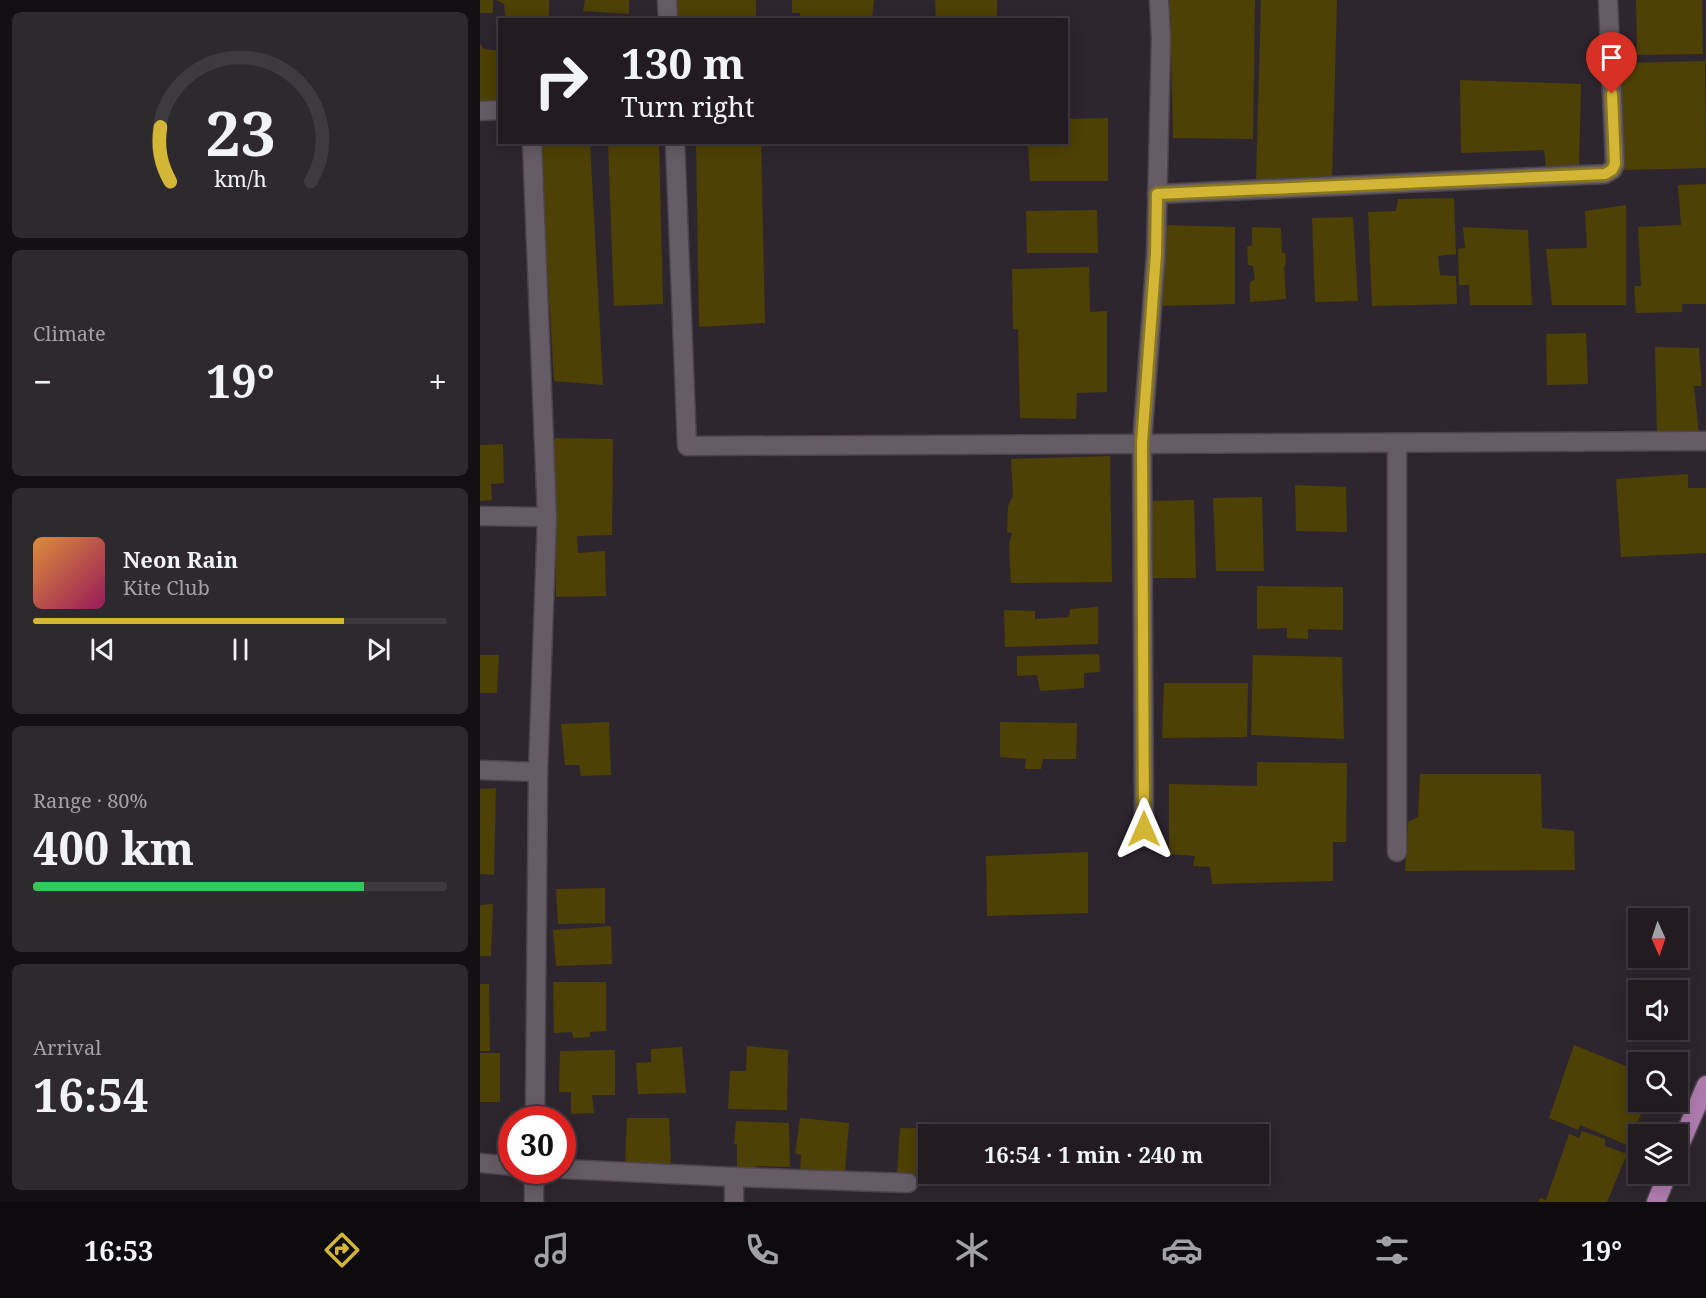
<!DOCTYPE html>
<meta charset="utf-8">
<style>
:root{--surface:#221c22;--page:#2e292f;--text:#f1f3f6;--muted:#a2a1a5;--line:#3f3a40;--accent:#d3b635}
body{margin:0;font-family:"Noto Serif",serif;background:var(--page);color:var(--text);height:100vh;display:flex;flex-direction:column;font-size:22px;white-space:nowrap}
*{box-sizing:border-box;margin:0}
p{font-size:20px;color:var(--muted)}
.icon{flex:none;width:33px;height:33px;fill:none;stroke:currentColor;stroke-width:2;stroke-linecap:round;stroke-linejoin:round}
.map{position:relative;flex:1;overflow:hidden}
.side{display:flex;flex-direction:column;gap:12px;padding:12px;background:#130f13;width:480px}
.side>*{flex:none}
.hud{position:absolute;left:18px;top:18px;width:570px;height:126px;border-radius:0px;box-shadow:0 3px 15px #0003,0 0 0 2px var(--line);background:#221c22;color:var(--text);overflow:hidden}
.needle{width:39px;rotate:177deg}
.fabs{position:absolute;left:1148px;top:908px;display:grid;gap:12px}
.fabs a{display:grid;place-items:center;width:60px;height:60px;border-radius:0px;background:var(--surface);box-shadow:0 3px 15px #0003,0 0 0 2px var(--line);font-size:30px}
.speed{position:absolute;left:18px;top:1106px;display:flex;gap:12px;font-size:30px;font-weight:700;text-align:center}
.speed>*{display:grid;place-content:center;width:78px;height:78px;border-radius:50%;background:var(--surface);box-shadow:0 3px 15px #0003,0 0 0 2px var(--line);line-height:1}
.speed .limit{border:9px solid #d22;background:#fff;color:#111}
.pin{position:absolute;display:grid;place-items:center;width:51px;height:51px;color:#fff;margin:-62px -26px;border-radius:50% 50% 50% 0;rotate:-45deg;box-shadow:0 0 6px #0007}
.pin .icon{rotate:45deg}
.me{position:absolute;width:66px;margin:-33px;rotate:0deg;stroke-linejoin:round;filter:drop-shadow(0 0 4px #0008)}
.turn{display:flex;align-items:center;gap:21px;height:126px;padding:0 24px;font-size:27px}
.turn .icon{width:78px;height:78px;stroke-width:2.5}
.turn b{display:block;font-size:42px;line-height:51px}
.big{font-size:45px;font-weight:700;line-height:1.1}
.side .widget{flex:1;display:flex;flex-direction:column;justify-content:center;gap:9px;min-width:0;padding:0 21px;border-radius:9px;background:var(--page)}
.side .dial{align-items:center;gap:0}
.dial svg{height:156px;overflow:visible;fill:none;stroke:var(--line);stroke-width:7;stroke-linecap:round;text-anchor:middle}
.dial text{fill:var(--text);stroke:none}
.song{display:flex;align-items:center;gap:18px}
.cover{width:72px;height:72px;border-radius:9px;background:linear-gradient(135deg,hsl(30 70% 55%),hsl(330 70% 35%))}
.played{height:6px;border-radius:3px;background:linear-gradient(90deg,var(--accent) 75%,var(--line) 75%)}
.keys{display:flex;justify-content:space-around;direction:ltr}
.heat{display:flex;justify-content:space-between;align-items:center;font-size:33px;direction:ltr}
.charge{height:9px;border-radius:4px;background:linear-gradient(90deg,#34c759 80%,var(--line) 0)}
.trip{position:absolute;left:438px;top:1124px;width:351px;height:60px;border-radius:0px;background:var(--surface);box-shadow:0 3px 15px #0003,0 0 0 2px var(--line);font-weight:700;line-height:60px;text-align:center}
.menu{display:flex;height:96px;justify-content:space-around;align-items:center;background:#0e0b0e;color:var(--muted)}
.menu .icon{width:42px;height:42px}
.menu .current{color:var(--accent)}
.menu b{font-size:27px;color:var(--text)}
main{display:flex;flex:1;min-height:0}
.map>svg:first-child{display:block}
</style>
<main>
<section class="side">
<div class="widget dial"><svg viewBox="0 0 100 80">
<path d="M14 69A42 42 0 1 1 86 69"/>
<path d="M14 69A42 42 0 0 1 9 41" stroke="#d3b635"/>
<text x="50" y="56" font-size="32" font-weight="700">23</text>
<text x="50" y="72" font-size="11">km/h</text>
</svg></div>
<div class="widget"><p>Climate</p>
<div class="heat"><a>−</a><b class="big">19°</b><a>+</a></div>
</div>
<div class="widget">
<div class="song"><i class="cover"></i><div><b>Neon Rain</b><p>Kite Club</p></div></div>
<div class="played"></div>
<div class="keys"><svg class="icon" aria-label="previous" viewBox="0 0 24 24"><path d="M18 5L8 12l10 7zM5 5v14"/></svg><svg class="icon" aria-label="pause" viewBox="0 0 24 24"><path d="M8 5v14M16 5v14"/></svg><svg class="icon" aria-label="next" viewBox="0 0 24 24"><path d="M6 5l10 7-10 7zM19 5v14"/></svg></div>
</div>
<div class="widget"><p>Range · 80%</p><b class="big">400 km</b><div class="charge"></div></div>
<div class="widget"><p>Arrival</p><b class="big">16:54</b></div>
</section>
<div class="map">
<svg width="1226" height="1202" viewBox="0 0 1226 1202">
<rect width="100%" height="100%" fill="#2e262e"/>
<g fill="#4e4105">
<rect x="0" y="0" width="13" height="13"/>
<path d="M 16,0 L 69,0 L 69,20 L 26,20 L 24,4 Z"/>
<path d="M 105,0 L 149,0 L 149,14 L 103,11 Z"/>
<path d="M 192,0 L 276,0 L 276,20 L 193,20 Z"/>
<path d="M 312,0 L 394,0 L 392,20 L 320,20 L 320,13 L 312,13 Z"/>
<path d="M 455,0 L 517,0 L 517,20 L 456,20 Z"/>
<path d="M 690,0 L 775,0 L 773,139 L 693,138 Z"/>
<path d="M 781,0 L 857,0 L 852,181 L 776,181 Z"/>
<path d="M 1156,0 L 1222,0 L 1223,54 L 1157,55 Z"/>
<path d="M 0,44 L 4,49 L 20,51 L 20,104 L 0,103 Z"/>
<path d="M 1225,61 L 1226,168 L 1144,170 L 1141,63 Z"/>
<path d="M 980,80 L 1101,84 L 1099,168 L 1066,168 L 1064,150 L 981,153 Z"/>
<path d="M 628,118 L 628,181 L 550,181 L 548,142 L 586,142 L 586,119 Z"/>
<path d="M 110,142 L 123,385 L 74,381 L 60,143 Z"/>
<path d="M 128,142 L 179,142 L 183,304 L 134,306 Z"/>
<path d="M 216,142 L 281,142 L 285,323 L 219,327 Z"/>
<path d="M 1226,184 L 1226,304 L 1202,304 L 1202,312 L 1156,313 L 1154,286 L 1161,286 L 1158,227 L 1201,225 L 1198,185 Z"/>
<path d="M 974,198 L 976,254 L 958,256 L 960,275 L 976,276 L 977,304 L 892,306 L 888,212 L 916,211 L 918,199 Z"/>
<path d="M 1146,205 L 1146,305 L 1072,305 L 1066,249 L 1107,248 L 1105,211 Z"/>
<path d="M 617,210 L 618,253 L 547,253 L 546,211 Z"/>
<path d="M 873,217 L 878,301 L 835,302 L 832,218 Z"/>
<path d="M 682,225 L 755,227 L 755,304 L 680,306 Z"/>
<path d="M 772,227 L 801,228 L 802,253 L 805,253 L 806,263 L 804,267 L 806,299 L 770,302 L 770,282 L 775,279 L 773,266 L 768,265 L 767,247 L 772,245 Z"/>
<path d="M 983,227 L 1048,230 L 1052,305 L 990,305 L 989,285 L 979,285 L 978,249 L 985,248 Z"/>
<path d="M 609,267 L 610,312 L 627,311 L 627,392 L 597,393 L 596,419 L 540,418 L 538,329 L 533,329 L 532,269 Z"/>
<path d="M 1106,333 L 1108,384 L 1067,385 L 1066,334 Z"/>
<path d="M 1175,347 L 1219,348 L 1222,386 L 1214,386 L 1219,435 L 1177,434 Z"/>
<path d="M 73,438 L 133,439 L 132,535 L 97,536 L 98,553 L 125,551 L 126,596 L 76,597 Z"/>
<path d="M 23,444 L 24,483 L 11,484 L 12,500 L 0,501 L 0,445 Z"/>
<path d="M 630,456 L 632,582 L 531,583 L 529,545 L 532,533 L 527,532 L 528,506 L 533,496 L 531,459 Z"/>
<path d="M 1208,474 L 1208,488 L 1226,488 L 1226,553 L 1141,557 L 1136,479 Z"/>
<path d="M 815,485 L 866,487 L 867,532 L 816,531 Z"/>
<path d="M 782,497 L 784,571 L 736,571 L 733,498 Z"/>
<path d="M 714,500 L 716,578 L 668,578 L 666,501 Z"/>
<path d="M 777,586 L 863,587 L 863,630 L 828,629 L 828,639 L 807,638 L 807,628 L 777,629 Z"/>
<path d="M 618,607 L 618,644 L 525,647 L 524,610 L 555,611 L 555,619 L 589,617 L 590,609 Z"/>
<path d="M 619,654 L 620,672 L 604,673 L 604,688 L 560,691 L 557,675 L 537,676 L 537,656 Z"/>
<path d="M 0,655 L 19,655 L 17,693 L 0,693 Z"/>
<path d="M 773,655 L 862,657 L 864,739 L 771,735 Z"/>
<path d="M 684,683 L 768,683 L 767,737 L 682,738 Z"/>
<path d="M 129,722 L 131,775 L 101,776 L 99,765 L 85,765 L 81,724 Z"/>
<path d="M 520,722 L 597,723 L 596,759 L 563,759 L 561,769 L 545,769 L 546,759 L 520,757 Z"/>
<path d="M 777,762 L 867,763 L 866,842 L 853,842 L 853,881 L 732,884 L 730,867 L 713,866 L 715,856 L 689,854 L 689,784 L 777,786 Z"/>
<path d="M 940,774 L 1061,774 L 1062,828 L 1094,831 L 1095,870 L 925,871 L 928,822 L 938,817 Z"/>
<path d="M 16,788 L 14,875 L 0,874 L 0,789 Z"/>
<path d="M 608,852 L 608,913 L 507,916 L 506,856 Z"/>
<path d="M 125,888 L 125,923 L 78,924 L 76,889 Z"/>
<path d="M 13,904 L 11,956 L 0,956 L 0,905 Z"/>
<path d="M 131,926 L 132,964 L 76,966 L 73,930 Z"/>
<path d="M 73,982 L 126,982 L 126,1031 L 110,1032 L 110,1037 L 93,1038 L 92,1032 L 74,1033 Z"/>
<path d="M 0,984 L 9,984 L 10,1051 L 0,1051 Z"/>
<path d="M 1094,1045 L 1158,1071 L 1158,1101 L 1167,1101 L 1147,1145 L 1100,1125 L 1098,1130 L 1069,1118 Z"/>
<path d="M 267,1046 L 308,1050 L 307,1110 L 248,1109 L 250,1071 L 266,1071 Z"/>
<path d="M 202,1047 L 206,1093 L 158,1094 L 156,1063 L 171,1062 L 171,1049 Z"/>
<path d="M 135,1050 L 135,1095 L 112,1095 L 114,1113 L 91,1114 L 91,1092 L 79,1092 L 80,1051 Z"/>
<rect x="0" y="1053" width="20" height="49"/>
<path d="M 147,1118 L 189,1118 L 191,1163 L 145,1165 Z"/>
<path d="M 320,1118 L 369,1123 L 365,1171 L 343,1171 L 343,1177 L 337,1177 L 337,1170 L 320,1170 L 321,1155 L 315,1153 Z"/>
<path d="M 256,1121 L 309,1123 L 310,1167 L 277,1166 L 271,1174 L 257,1173 L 257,1144 L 254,1144 Z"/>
<path d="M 420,1128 L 464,1129 L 464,1134 L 448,1134 L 448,1173 L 458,1173 L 458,1175 L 417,1175 Z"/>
<path d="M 1102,1131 L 1125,1139 L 1125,1146 L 1147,1154 L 1127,1202 L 1058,1202 L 1060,1198 L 1066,1200 L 1089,1134 L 1099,1138 Z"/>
</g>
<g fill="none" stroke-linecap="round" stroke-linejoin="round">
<g stroke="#4c454c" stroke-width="21">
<g id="minor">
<path d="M 187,0 L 188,20"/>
<path d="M 0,111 L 20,110"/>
<path d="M 52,142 L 67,517"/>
<path d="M 195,142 L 207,446 L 1226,441"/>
<path d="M 677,194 L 1125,174 L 1132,170 L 1135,164 L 1128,0"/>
<path d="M 0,516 L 67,517 L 58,772 L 55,1119"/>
<path d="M 0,770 L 58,772"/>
<path d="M 664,829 L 662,443 L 676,254 L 681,39 L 679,0"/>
<path d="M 917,852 L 917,444"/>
<path d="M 0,1163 L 32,1166"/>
<path d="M 82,1169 L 254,1177 L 254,1202"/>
<path d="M 254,1177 L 428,1183"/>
<path d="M 54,1202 L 54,1170"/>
</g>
</g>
<g stroke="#4c454c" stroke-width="21">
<g id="major">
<path d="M 1197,1152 L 1226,1085"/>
<path d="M 1176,1202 L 1188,1173"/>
</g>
</g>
<use href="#minor" stroke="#655c65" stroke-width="18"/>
<use href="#major" stroke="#af7baf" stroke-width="18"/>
</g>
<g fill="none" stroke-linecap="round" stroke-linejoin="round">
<g stroke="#897622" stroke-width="15">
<path id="route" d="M 664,829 L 662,443 L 676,254 L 677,194 L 1125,174 L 1132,170 L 1135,164 L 1132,94"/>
</g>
<use href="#route" stroke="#d3b635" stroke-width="10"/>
</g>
</svg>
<div class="fabs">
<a><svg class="needle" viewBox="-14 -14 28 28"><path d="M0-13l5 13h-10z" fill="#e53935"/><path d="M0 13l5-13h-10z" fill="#a2a1a5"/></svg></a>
<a><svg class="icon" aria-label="sound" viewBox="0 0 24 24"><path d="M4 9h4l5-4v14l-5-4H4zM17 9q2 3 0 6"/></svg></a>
<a><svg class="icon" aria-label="search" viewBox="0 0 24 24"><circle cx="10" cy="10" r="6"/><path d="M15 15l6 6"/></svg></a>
<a><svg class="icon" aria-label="layers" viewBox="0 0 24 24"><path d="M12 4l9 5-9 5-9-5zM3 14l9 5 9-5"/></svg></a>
</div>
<div class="speed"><div class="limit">30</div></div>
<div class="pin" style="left:1132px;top:94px;background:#d93025"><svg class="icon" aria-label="arrive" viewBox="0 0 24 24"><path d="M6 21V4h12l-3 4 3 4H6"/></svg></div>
<svg class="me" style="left:664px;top:829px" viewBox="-20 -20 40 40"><path d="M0-17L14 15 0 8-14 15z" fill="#d3b635" stroke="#fff" stroke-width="4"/></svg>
<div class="trip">16:54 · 1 min · 240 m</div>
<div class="hud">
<div class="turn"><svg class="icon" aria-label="right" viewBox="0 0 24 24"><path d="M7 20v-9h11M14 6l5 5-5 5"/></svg><div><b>130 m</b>Turn right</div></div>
</div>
</div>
</main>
<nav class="menu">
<b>16:53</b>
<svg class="icon current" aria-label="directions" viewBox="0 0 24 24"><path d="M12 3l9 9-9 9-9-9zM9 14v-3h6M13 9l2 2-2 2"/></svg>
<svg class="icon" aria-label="music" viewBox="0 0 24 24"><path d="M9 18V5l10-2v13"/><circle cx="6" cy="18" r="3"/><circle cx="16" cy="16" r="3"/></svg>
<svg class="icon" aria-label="phone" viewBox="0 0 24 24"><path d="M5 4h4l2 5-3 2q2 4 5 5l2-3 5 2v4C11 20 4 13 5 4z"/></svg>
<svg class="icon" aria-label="climate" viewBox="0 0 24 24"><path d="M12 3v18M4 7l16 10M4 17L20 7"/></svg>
<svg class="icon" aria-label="car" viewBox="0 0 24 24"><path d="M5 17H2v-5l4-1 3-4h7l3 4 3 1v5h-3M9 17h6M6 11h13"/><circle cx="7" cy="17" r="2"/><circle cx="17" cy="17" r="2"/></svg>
<svg class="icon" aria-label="filters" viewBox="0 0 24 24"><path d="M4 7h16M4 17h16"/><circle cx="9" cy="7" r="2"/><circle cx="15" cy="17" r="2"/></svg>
<b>19°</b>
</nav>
